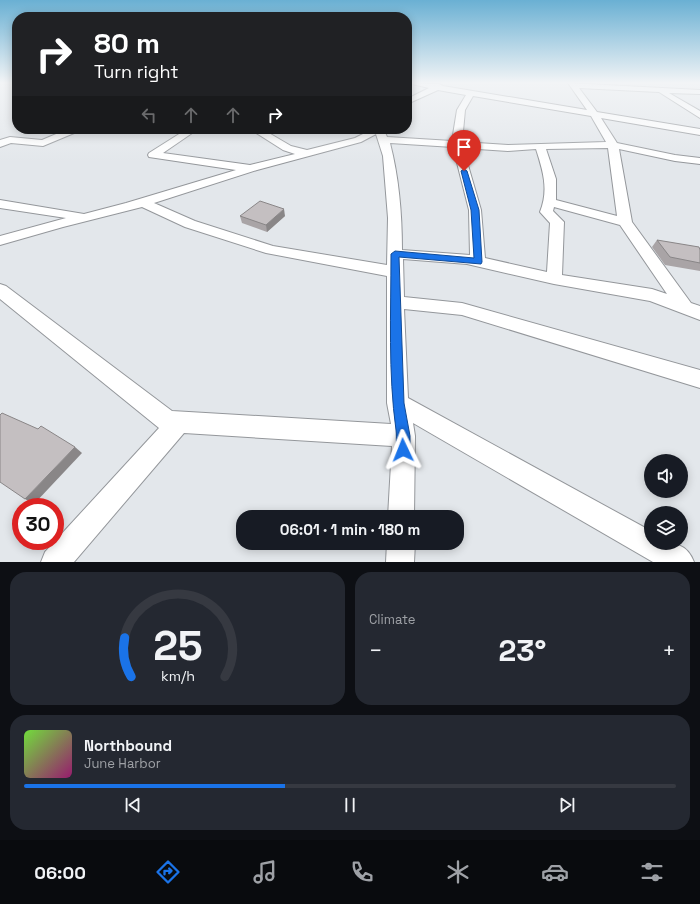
<!DOCTYPE html>
<meta charset="utf-8">
<style>
:root{--surface:#171b24;--page:#242831;--text:#f1f3f6;--muted:#9ea1a6;--line:#363941;--accent:#1a73e8}
body{margin:0;font-family:"Space Grotesk",sans-serif;background:var(--page);color:var(--text);height:100vh;display:flex;flex-direction:column;font-size:15px;white-space:nowrap}
*{box-sizing:border-box;margin:0}
p{font-size:13px;color:var(--muted)}
.icon{flex:none;width:22px;height:22px;fill:none;stroke:currentColor;stroke-width:2;stroke-linecap:round;stroke-linejoin:round}
.map{position:relative;height:562px;overflow:hidden}
.drawer{display:flex;flex-direction:column;gap:10px;padding:10px;background:#0d0f14;flex:1}
.drawer>*{flex:none}
.top-card{position:absolute;left:12px;top:12px;width:400px;height:122px;border-radius:16px;box-shadow:0 2px 10px #0003;background:#202124;color:#fff;overflow:hidden}
.tools{position:absolute;left:644px;top:454px;display:grid;gap:8px}
.tools a{display:grid;place-items:center;width:44px;height:44px;border-radius:50%;background:var(--surface);box-shadow:0 2px 10px #0003;font-size:20px}
.speed{position:absolute;left:12px;top:498px;display:flex;gap:8px;font-size:20px;font-weight:700;text-align:center}
.speed>*{display:grid;place-content:center;width:52px;height:52px;border-radius:50%;background:var(--surface);box-shadow:0 2px 10px #0003;line-height:1}
.speed .limit{border:6px solid #d22;background:#fff;color:#111}
.pin{position:absolute;display:grid;place-items:center;width:34px;height:34px;color:#fff;margin:-41px -17px;border-radius:50% 50% 50% 0;rotate:-45deg;box-shadow:0 0 4px #0007}
.pin .icon{rotate:45deg}
.me{position:absolute;width:44px;margin:-22px;rotate:358deg;stroke-linejoin:round;filter:drop-shadow(0 0 3px #0008)}
.turn{display:flex;align-items:center;gap:14px;height:84px;padding:0 16px;font-size:18px}
.turn .icon{width:52px;height:52px;stroke-width:2.5}
.turn b{display:block;font-size:28px;line-height:34px}
.lanes{display:flex;align-items:center;height:38px;padding:0 16px;background:#0003;justify-content:center;gap:20px;direction:ltr}
.lanes .off{opacity:.35}
.big{font-size:30px;font-weight:800;line-height:1.1}
.drawer .card{flex:1;display:flex;flex-direction:column;justify-content:center;gap:6px;min-width:0;padding:0 14px;border-radius:16px;background:var(--page)}
.drawer .dial{align-items:center;gap:0}
.dial svg{height:104px;overflow:visible;fill:none;stroke:var(--line);stroke-width:7;stroke-linecap:round;text-anchor:middle}
.dial text{fill:var(--text);stroke:none}
.song{display:flex;align-items:center;gap:12px}
.cover{width:48px;height:48px;border-radius:6px;background:linear-gradient(135deg,hsl(100 70% 55%),hsl(320 70% 35%))}
.played{height:4px;border-radius:2px;background:linear-gradient(90deg,var(--accent) 40%,var(--line) 40%)}
.keys{display:flex;justify-content:space-around;direction:ltr}
.heat{display:flex;justify-content:space-between;align-items:center;font-size:22px;direction:ltr}
.drawer .tiles{flex:1;display:grid;gap:10px;grid-template-columns:1fr 1fr}
.card:last-child{grid-column:span 2}
.trip{position:absolute;left:236px;top:510px;width:228px;height:40px;border-radius:16px;background:var(--surface);box-shadow:0 2px 10px #0003;font-weight:800;line-height:40px;text-align:center}
.menu{display:flex;height:64px;justify-content:space-around;align-items:center;background:#090b0e;color:var(--muted)}
.menu .icon{width:28px;height:28px}
.menu .selected{color:var(--accent)}
.menu b{font-size:18px;color:var(--text)}
.map>svg:first-child{display:block}
</style>
<div class="map">
<svg width="700" height="562" viewBox="0 0 700 562">
<rect width="100%" height="100%" fill="#e3e7eb"/>
<g fill="none" stroke-linecap="round" stroke-linejoin="round">
<g stroke="#94979b" stroke-width="2">
<g id="minor">
<path d="M 408,83 L 439,84 L 443,86 L 587,110 L 568,83 L 700,90 L 700,94 L 669,93 L 700,111 L 700,118 L 659,92 L 579,88 L 597,112 L 700,129 L 700,135 L 601,118 L 617,143 L 675,155 L 700,158 L 700,164 L 675,161 L 619,149 L 632,222 L 691,303 L 700,306 L 700,320 L 650,301 L 554,284 L 467,264 L 403,259 L 404,297 L 462,303 L 700,370 L 700,388 L 462,315 L 404,309 L 408,398 L 651,531 L 651,543 C 671,543 686,541 694,562 L 653,562 L 413,423 L 415,436 L 414,517 L 388,517 L 392,446 L 184,433 L 74,562 L 41,562 L 45,552 L 159,428 L 0,299 L 0,284 L 6,286 L 172,411 L 391,424 L 387,403 L 387,276 L 266,253 L 185,227 L 142,207 L 63,227 L 0,245 L 0,236 L 66,218 L 0,208 L 0,200 L 84,214 L 126,203 L 236,170 L 149,157 L 148,155 L 149,153 L 187,129 L 198,129 L 163,153 L 250,165 L 295,154 L 283,150 L 250,129 L 262,129 L 291,146 L 307,150 L 355,138 L 373,129 L 385,129 L 384,130 L 387,137 L 452,141 L 457,110 L 466,95 L 438,90 L 407,104 L 407,99 L 429,88 ZM 473,96 L 591,116 L 606,142 L 508,145 L 462,142 L 465,110 ZM 376,134 L 383,156 L 388,218 L 387,265 L 273,246 L 195,221 L 154,203 L 257,170 L 361,142 ZM 390,143 L 453,147 L 469,210 L 470,255 L 402,250 C 402,214 399,178 390,143 ZM 463,148 L 508,151 L 536,149 C 543,171 549,190 540,212 L 550,223 L 547,272 L 485,258 L 481,210 ZM 608,148 L 617,216 L 556,200 L 556,179 L 546,149 ZM 554,207 L 620,225 L 667,294 L 652,289 L 562,275 L 564,222 L 553,211 Z"/>
<path d="M 68,129 L 81,129 L 79,131 L 43,146 L 11,143 L 0,147 L 0,140 L 10,137 L 42,140 Z"/>
<path d="M 387,543 L 415,543 L 414,562 L 386,562 Z"/>
</g>
</g>
<use href="#minor" fill="#fff" fill-rule="evenodd"/>
</g>
<g fill="#a9a4a6">
<path d="M 240,216 L 285,216 L 267,232 L 242,223 Z"/>
<path d="M 657,240 L 700,250 L 700,271 L 665,265 L 652,247 Z"/>
</g>
<g fill="#898687">
<path d="M 284,209 L 285,216 L 267,232 L 266,225 Z"/>
<path d="M 75,447 L 82,453 L 34,504 L 25,499 Z"/>
</g>
<g fill="#c4bfc1" stroke="#898687">
<path d="M 260,201 L 284,209 L 266,225 L 240,216 Z"/>
<path d="M 657,240 L 699,247 L 700,250 L 700,263 L 670,257 Z"/>
<path d="M 2,413 L 38,429 L 41,426 L 75,447 L 25,499 L 0,482 L 0,415 Z"/>
</g>
<linearGradient id="sky" x2="0" y2="1"><stop stop-color="#6ab0d3"/><stop offset="0.51" stop-color="#f2f4f6"/><stop offset="1" stop-color="#f2f4f6" stop-opacity="0"/></linearGradient>
<rect width="700" height="162" fill="url(#sky)"/>
<path fill="#1a73e8" stroke="#114b97" d="M 464,169 L 467,171 L 479,210 L 482,262 L 481,264 L 399,257 L 404,403 L 410,436 L 410,450 L 408,454 L 403,456 L 399,454 C 395,447 397,438 396,430 C 388,373 391,312 391,254 L 395,251 L 474,258 L 471,210 L 461,171 Z"/>
</svg>
<div class="tools">
<a><svg class="icon" aria-label="sound" viewBox="0 0 24 24"><path d="M4 9h4l5-4v14l-5-4H4zM17 9q2 3 0 6"/></svg></a>
<a><svg class="icon" aria-label="layers" viewBox="0 0 24 24"><path d="M12 4l9 5-9 5-9-5zM3 14l9 5 9-5"/></svg></a>
</div>
<div class="speed"><div class="limit">30</div></div>
<div class="pin" style="left:464px;top:171px;background:#d93025"><svg class="icon" aria-label="arrive" viewBox="0 0 24 24"><path d="M6 21V4h12l-3 4 3 4H6"/></svg></div>
<svg class="me" style="left:403px;top:450px" viewBox="-20 -20 40 40"><path d="M0-17L14 15 0 8-14 15z" fill="#1a73e8" stroke="#fff" stroke-width="4"/></svg>
<div class="trip">06:01 · 1 min · 180 m</div>
<div class="top-card">
<div class="turn"><svg class="icon" aria-label="right" viewBox="0 0 24 24"><path d="M7 20v-9h11M14 6l5 5-5 5"/></svg><div><b>80 m</b>Turn right</div></div>
<div class="lanes"><svg class="icon off" aria-label="left" viewBox="0 0 24 24"><path d="M17 20v-9H6M10 6l-5 5 5 5"/></svg><svg class="icon off" aria-label="ahead" viewBox="0 0 24 24"><path d="M12 20V5M6 11l6-6 6 6"/></svg><svg class="icon off" aria-label="ahead" viewBox="0 0 24 24"><path d="M12 20V5M6 11l6-6 6 6"/></svg><svg class="icon" aria-label="right" viewBox="0 0 24 24"><path d="M7 20v-9h11M14 6l5 5-5 5"/></svg></div>
</div>
</div>
<section class="drawer">
<div class="tiles">
<div class="card dial"><svg viewBox="0 0 100 80">
<path d="M14 69A42 42 0 1 1 86 69"/>
<path d="M14 69A42 42 0 0 1 9 39" stroke="#1a73e8"/>
<text x="50" y="56" font-size="32" font-weight="700">25</text>
<text x="50" y="72" font-size="11">km/h</text>
</svg></div>
<div class="card"><p>Climate</p>
<div class="heat"><a>−</a><b class="big">23°</b><a>+</a></div>
</div>
<div class="card">
<div class="song"><i class="cover"></i><div><b>Northbound</b><p>June Harbor</p></div></div>
<div class="played"></div>
<div class="keys"><svg class="icon" aria-label="previous" viewBox="0 0 24 24"><path d="M18 5L8 12l10 7zM5 5v14"/></svg><svg class="icon" aria-label="pause" viewBox="0 0 24 24"><path d="M8 5v14M16 5v14"/></svg><svg class="icon" aria-label="next" viewBox="0 0 24 24"><path d="M6 5l10 7-10 7zM19 5v14"/></svg></div>
</div>
</div>
</section>
<nav class="menu">
<b>06:00</b>
<svg class="icon selected" aria-label="directions" viewBox="0 0 24 24"><path d="M12 3l9 9-9 9-9-9zM9 14v-3h6M13 9l2 2-2 2"/></svg>
<svg class="icon" aria-label="music" viewBox="0 0 24 24"><path d="M9 18V5l10-2v13"/><circle cx="6" cy="18" r="3"/><circle cx="16" cy="16" r="3"/></svg>
<svg class="icon" aria-label="phone" viewBox="0 0 24 24"><path d="M5 4h4l2 5-3 2q2 4 5 5l2-3 5 2v4C11 20 4 13 5 4z"/></svg>
<svg class="icon" aria-label="climate" viewBox="0 0 24 24"><path d="M12 3v18M4 7l16 10M4 17L20 7"/></svg>
<svg class="icon" aria-label="car" viewBox="0 0 24 24"><path d="M5 17H2v-5l4-1 3-4h7l3 4 3 1v5h-3M9 17h6M6 11h13"/><circle cx="7" cy="17" r="2"/><circle cx="17" cy="17" r="2"/></svg>
<svg class="icon" aria-label="filters" viewBox="0 0 24 24"><path d="M4 7h16M4 17h16"/><circle cx="9" cy="7" r="2"/><circle cx="15" cy="17" r="2"/></svg>
</nav>
